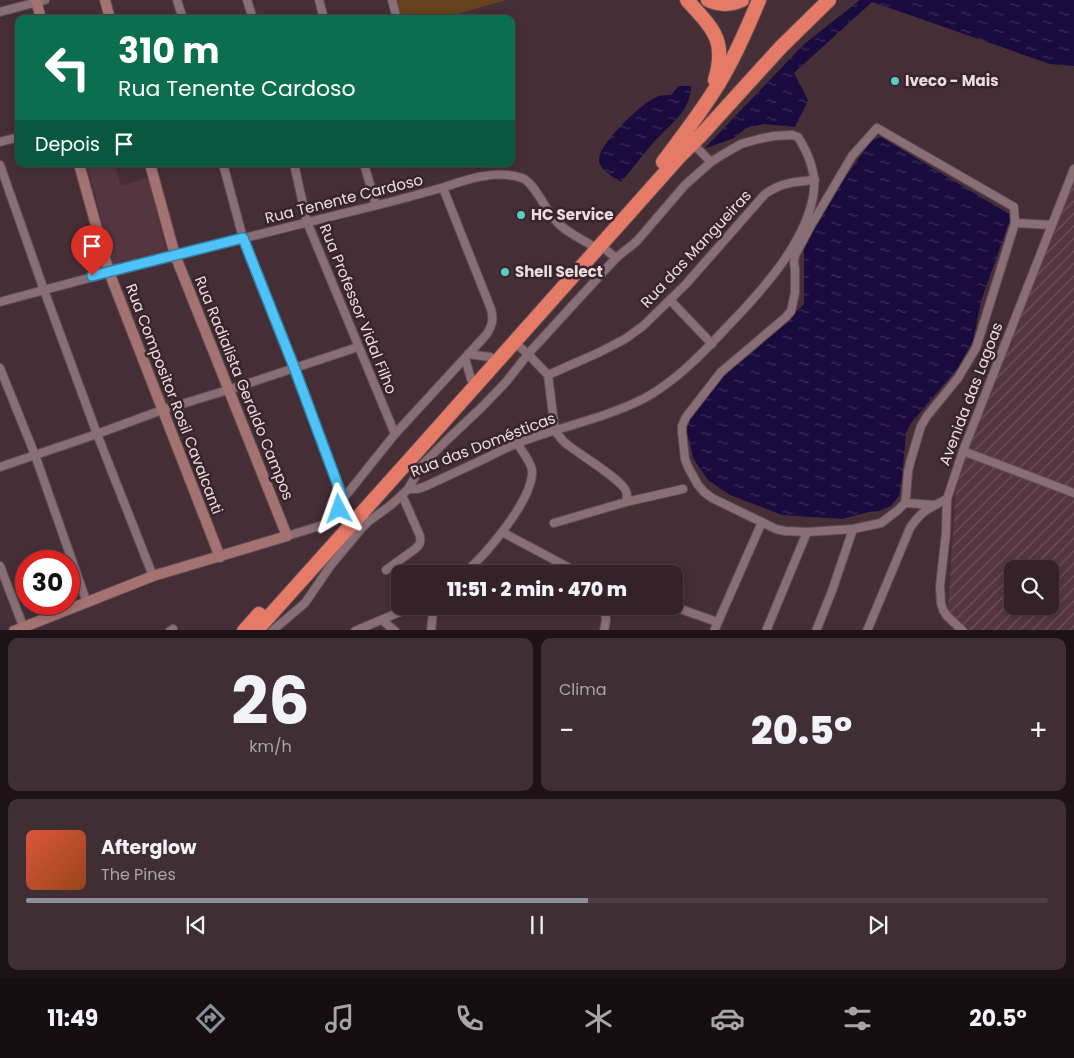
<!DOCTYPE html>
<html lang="pt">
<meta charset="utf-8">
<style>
:root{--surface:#342228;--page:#3f2f34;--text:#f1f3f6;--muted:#a9a4a8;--line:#4e3f45;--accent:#8c9099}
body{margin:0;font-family:Poppins,sans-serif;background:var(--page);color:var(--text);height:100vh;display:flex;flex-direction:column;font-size:19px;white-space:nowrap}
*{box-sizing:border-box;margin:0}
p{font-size:16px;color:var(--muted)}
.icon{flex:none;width:28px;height:28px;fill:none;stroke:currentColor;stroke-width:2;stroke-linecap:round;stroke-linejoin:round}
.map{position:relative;height:630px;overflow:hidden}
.sheet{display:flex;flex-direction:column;gap:8px;padding:8px;background:#1d1316;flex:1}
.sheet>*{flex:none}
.banner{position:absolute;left:15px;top:15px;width:500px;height:152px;border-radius:10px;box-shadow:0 2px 8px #0003,0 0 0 1px var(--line);background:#0b6e4f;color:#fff;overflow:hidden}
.tools{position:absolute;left:1004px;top:560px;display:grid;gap:10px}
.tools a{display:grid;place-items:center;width:55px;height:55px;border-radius:10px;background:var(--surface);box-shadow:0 2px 8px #0003,0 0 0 1px var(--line);font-size:25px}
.speed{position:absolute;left:15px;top:550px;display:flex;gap:10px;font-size:25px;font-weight:700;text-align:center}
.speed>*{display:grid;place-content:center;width:65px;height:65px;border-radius:50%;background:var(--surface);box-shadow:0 2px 8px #0003,0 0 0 1px var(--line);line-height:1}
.speed .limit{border:8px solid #d22;background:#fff;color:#111}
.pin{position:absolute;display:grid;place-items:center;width:42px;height:42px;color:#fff;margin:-51px -21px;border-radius:50% 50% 50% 0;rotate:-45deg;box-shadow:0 0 5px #0007}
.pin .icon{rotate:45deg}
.me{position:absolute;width:55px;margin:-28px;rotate:356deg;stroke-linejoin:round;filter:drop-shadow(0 0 4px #0008)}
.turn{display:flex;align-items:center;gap:18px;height:105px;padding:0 20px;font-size:22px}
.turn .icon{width:65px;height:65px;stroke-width:2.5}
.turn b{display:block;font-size:35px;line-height:42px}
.then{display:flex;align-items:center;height:48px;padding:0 20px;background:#0003;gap:10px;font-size:19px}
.big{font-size:38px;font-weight:800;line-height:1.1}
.sheet .widget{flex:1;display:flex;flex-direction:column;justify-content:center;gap:8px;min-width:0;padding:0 18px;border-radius:10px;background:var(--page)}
.sheet .dial{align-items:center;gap:0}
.dial b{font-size:65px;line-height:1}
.song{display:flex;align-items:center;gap:15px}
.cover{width:60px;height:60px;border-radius:8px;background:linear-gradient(135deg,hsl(10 70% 55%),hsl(20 70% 35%))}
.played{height:5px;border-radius:2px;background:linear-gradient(90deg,var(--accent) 55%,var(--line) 55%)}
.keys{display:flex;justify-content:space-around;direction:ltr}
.heat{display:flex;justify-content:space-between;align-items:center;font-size:28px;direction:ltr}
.sheet .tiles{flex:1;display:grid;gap:8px;grid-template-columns:1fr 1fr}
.widget:last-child{grid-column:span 2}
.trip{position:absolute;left:391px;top:565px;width:292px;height:50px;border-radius:10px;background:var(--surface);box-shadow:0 2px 8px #0003,0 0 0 1px var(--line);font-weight:800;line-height:50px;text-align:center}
.tabs{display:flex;height:80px;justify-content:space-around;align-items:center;background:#150e10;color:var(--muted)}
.tabs .icon{width:35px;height:35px}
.tabs .active{color:var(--accent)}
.tabs b{font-size:22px;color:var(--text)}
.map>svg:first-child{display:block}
</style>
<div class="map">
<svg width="1074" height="631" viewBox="0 0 1074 631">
<defs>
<pattern id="industrial-furrows" width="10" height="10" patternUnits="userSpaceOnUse" patternTransform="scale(1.25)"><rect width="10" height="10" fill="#543540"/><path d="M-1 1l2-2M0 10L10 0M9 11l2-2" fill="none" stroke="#6d525b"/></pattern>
<pattern id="water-ripples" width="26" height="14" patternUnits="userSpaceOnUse" patternTransform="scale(1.25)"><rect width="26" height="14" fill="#1a0b3f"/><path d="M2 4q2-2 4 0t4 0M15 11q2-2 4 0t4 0" fill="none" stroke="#3b2e5a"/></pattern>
</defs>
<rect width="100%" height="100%" fill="#452e36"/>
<path fill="#543540" d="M 87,164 L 115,164 L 121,186 L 148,178 L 167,253 L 114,267 Z"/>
<path fill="url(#industrial-furrows)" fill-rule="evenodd" d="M 1074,169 L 1074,630 L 952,631 L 948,608 L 956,489 L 961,449 ZM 1012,569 L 1050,569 L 1050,606 L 1012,606 Z"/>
<path fill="#66421d" d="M 394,0 L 506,0 L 440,19 L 400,19 Z"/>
<g fill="url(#water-ripples)">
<path d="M 860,0 L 1074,0 L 1074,66 L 1050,64 L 872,2 L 794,73 L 803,90 L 808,101 L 795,127 L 764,124 L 746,128 L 734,138 L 704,149 L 803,45 Z"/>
<path d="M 679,86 L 691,86 C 691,112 668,126 653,143 C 642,156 632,169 621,182 C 614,177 600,170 599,161 C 599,158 600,152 602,150 C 610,135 643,101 659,96 C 662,95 667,95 671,95 Z"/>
<path d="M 881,137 L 1009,214 L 1010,220 L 981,301 L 973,341 L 957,369 L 911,423 L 906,433 L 902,479 L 899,496 L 891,506 L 879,511 L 869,512 L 842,519 L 782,515 L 730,495 L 708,480 L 694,460 L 687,433 L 688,416 L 717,377 L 786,322 L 804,304 L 804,250 L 814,224 L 825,205 L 872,140 Z"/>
</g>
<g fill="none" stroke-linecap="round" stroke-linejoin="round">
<g stroke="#614d54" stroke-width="10">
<g id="street">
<path d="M 177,0 L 183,19"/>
<path d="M 247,0 L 253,19"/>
<path d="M 319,0 L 324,19"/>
<path d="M 392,0 L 397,19"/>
<path d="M 0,12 L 45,0"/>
<path d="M 877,128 L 1014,207 L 1015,223 L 976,348 L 958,378 L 927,416 L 921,426 L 910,463 L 908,472 L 906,497 L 905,503 L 898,510 L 881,523 L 853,529 L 807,532 L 785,531 L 776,529 L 712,498 L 704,492 L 698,485 L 688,467 L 685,459 L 682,432 L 682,426 L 686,417 L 721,372 L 786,317 L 791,311 L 795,293 L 795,269 L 794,262 L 795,255 L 810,227 L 852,156 Z"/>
<path d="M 0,142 L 19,137"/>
<path d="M 693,144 L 711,162"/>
<path d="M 223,164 L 243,238 L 294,367 L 343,499 L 339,509 L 338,517"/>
<path d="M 294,164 L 307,222 L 395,434"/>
<path d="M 364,164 L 376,205"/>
<path d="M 0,165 L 44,290 L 97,434 L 153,576"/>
<path d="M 1015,223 L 1052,225"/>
<path d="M 600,245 L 616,258"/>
<path d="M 670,300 L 712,344"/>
<path d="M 0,302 C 116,270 232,241 349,212 C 379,205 410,197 441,188 C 455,184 469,178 484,176 C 496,174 511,174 522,178 C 534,182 545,209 554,219 C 564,231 578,237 591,245"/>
<path d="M 514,342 L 528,354 L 548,375 L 555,431"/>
<path d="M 468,354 L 490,357"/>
<path d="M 465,358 L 471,379"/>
<path d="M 0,368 L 35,455 L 87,603"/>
<path d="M 548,375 L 600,352 L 625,339 L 643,326 L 686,284 L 765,194 C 782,182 795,182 815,180"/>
<path d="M 963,451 L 1074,493"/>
<path d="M 0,467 L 97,434 L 162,410 L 228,390 L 358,347"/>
<path d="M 343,499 L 395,434 L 486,335 C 492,326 494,320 491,309 L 443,188"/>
<path d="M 626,502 L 683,489"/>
<path d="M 905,503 L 935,505"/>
<path d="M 554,523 L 626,502 C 627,499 627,494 626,491 C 622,480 579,454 568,445 C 563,442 559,436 555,431"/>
<path d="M 502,532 L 577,572 L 584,574"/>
<path d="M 287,536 L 323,525 L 338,517"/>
<path d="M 0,566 L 25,631"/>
<path d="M 386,570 L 415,549 C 420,545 421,542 420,536 L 402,495"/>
<path d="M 463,574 C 485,556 534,499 532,470 C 531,462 521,450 517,443"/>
<path d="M 672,606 L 717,622"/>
<path d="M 382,620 L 395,631"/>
<path d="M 170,631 L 173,629"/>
<path d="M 272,631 L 305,603 L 331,565 L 362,528 L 369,521 L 391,505 L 402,495 L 408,489 L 422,465 L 447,440 L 483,406 L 506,382 L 528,354 L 616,258 L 637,241 L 685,185 L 711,162 L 722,155 L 741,144 L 759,139 L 774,136 L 792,135 L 798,137 C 808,153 816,171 814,190 C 809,240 760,293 726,328 C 702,354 675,382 643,399 C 603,419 559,427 518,443 C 507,447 495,454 484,459 C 465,468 445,477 426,486 L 417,489 L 408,489"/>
<path d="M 355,631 L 414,606"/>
<path d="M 431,631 L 433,612 L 431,606"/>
<path d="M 604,631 L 606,620 L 604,606"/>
<path d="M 714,631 L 762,522"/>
<path d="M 766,631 L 807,532"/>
<path d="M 816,631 L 832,591 L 853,529"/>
<path d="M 867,631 L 910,528 C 921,511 929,508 947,499"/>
<path d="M 963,631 L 947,616 L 943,610 L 941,603 L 940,586 L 946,533 L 947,499 L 963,451 L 1074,169"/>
</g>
</g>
<g stroke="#614d54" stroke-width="12">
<g id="secondary">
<path d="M 36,0 L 41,19"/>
<path d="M 105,0 L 110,19"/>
<path d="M 79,164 L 109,272 L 220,557"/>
<path d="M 14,631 L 153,576 L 287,536 L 175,255 L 150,164"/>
</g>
</g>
<g stroke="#614d54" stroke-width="16">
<g id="highway">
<path d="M 687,0 C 713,29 727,40 715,80"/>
<path d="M 708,0 C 719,5 731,5 742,0"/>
<path d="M 663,162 C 682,137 702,111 719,83 C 735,57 747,29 759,0"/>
<path d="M 244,631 L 259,614"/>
<path d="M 256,631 L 420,448 L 679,157 L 701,135 L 781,47 L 829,0"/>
</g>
</g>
<use href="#street" stroke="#896e76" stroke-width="8"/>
<use href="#secondary" stroke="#a57272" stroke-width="10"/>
<use href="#highway" stroke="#e57a67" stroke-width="14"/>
</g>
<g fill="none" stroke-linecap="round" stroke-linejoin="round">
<g stroke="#337fa1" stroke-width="12">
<path id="route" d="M 92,276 L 243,238 L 294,367 L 343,499 L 339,509"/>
</g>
<use href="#route" stroke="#4fc3f7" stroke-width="9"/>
</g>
<g fill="#55cec5" stroke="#3a242c" stroke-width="2">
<circle cx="895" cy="81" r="5"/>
<circle cx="521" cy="215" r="5"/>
<circle cx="505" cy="272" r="5"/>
</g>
<g text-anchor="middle" stroke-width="5" stroke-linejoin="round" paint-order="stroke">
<g font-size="15" font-weight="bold" fill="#ecdce1" stroke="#3a242c" text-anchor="start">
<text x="905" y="86">Iveco - Mais</text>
<text x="531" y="220">HC Service</text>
<text x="515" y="277">Shell Select</text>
</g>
<g font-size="15" fill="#ecdce1" stroke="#3a242c">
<text transform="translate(344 199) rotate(-14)" y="5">Rua Tenente Cardoso</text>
<text transform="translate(696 249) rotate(-47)" y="5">Rua das Mangueiras</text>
<text transform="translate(358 309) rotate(68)" y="5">Rua Professor Vidal Filho</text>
<text transform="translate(244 388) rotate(68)" y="5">Rua Radialista Geraldo Campos</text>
<text transform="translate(971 394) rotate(-69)" y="5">Avenida das Lagoas</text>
<text transform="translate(174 399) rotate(69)" y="5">Rua Compositor Rosil Cavalcanti</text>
<text transform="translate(483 445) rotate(-21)" y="5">Rua das Domésticas</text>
</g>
</g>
</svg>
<div class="tools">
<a><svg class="icon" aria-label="search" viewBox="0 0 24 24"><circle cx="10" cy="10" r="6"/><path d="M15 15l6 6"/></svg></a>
</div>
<div class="speed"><div class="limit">30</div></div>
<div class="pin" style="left:92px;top:276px;background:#d93025"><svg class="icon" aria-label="arrive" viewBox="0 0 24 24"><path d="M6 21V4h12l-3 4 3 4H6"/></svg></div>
<svg class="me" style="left:339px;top:509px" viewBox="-20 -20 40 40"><path d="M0-17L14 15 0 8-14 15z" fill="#4fc3f7" stroke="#fff" stroke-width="4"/></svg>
<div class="trip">11:51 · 2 min · 470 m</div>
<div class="banner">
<div class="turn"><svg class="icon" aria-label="left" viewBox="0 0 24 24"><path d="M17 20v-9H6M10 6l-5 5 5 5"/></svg><div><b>310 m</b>Rua Tenente Cardoso</div></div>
<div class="then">Depois<svg class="icon" aria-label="arrive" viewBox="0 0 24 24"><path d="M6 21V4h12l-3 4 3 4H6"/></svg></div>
</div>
</div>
<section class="sheet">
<div class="tiles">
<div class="widget dial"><b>26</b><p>km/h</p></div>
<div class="widget"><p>Clima</p>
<div class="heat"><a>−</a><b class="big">20.5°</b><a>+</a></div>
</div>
<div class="widget">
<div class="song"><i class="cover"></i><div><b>Afterglow</b><p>The Pines</p></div></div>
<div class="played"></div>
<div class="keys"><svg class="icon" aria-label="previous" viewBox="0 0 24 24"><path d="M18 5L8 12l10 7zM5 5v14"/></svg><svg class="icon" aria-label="pause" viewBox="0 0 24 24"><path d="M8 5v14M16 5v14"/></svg><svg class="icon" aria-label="next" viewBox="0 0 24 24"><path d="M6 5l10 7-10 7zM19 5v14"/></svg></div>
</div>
</div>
</section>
<nav class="tabs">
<b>11:49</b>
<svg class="icon active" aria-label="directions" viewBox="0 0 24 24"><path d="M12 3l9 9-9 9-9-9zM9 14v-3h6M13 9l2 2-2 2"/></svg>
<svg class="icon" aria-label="music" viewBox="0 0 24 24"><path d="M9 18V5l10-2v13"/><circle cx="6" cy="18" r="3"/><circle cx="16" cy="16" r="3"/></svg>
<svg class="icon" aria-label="phone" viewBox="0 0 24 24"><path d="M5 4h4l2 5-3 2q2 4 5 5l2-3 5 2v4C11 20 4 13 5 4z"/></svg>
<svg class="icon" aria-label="climate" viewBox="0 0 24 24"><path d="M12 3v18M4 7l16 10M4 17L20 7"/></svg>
<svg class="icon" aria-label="car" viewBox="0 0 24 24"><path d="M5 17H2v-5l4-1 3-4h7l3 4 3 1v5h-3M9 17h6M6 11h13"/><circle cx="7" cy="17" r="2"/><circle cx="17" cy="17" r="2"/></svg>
<svg class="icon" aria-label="filters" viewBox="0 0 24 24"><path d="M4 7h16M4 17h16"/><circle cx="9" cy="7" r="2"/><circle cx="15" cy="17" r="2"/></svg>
<b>20.5°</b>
</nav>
